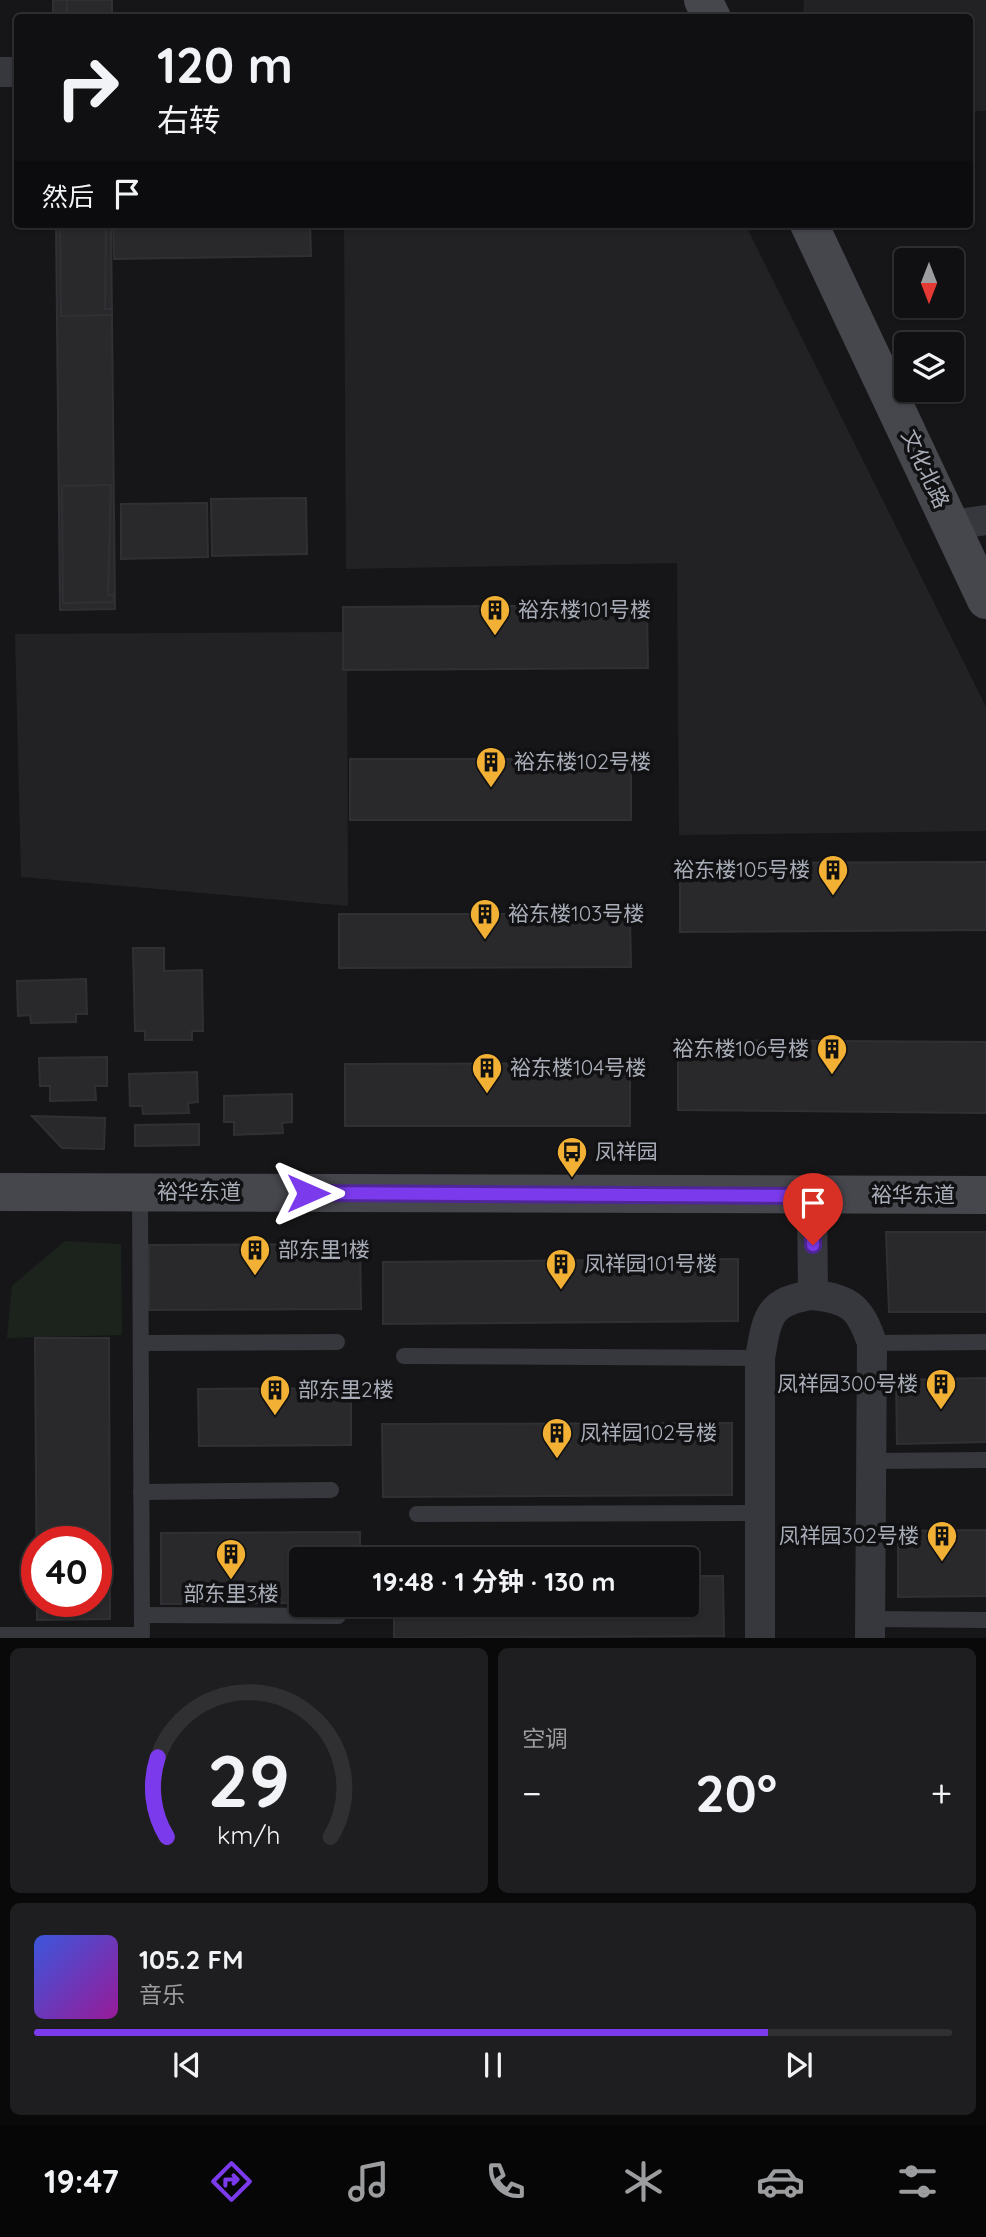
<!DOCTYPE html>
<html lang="zh">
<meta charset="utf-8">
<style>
:root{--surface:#101012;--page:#1e1e20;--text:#f1f3f6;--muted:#9c9d9f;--line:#303032;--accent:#7c3aed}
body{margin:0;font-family:Quicksand,"Noto Sans SC",sans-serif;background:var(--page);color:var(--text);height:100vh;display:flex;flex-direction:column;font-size:26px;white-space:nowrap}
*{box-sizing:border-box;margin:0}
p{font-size:23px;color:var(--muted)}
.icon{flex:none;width:38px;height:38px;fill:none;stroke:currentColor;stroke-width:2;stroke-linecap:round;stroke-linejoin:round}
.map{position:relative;height:1638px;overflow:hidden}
.panel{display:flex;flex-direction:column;gap:10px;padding:10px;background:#09090a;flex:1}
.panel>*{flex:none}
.banner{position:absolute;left:14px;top:14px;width:959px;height:214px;border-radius:7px;box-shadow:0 2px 5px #0004,0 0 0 2px var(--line);background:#101012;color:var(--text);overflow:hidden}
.needle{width:46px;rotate:180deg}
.controls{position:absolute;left:894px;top:248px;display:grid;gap:14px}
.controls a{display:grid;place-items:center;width:70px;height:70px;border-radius:7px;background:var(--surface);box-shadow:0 2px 5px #0004,0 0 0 2px var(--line);font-size:35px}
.speed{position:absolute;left:21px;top:1526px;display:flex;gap:14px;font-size:35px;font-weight:700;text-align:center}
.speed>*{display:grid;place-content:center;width:91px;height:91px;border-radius:50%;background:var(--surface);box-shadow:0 2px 5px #0004,0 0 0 2px var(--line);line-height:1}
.speed .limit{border:10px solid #d22;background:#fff;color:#111}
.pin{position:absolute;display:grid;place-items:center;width:60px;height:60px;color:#fff;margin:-72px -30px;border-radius:50% 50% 50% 0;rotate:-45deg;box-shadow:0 0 7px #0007}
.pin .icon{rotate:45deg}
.me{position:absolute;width:77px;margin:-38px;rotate:90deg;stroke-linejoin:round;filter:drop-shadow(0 0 5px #0008)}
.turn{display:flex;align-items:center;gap:24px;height:147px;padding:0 28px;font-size:32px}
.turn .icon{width:91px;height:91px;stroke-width:2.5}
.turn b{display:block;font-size:49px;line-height:60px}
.then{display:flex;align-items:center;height:66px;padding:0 28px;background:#0003;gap:14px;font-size:26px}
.big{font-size:52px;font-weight:700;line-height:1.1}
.panel .widget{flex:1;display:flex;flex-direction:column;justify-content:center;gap:10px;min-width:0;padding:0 24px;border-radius:10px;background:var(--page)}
.panel .dial{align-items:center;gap:0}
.dial svg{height:182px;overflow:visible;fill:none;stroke:var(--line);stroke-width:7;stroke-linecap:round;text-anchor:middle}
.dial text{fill:var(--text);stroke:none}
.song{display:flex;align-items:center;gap:21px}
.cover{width:84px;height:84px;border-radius:10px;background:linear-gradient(135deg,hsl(230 70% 55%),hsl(300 70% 35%))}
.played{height:7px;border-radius:4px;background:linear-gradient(90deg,var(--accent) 80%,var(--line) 80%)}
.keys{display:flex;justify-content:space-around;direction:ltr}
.heat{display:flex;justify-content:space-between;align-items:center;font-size:38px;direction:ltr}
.panel .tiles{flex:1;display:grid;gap:10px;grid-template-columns:1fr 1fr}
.widget:last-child{grid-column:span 2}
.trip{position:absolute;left:289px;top:1547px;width:410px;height:70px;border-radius:7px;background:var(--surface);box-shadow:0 2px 5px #0004,0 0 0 2px var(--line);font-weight:700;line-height:70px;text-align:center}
.tabs{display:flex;height:112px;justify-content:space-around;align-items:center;background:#060607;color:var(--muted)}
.tabs .icon{width:49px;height:49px}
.tabs .current{color:var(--accent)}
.tabs b{font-size:32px;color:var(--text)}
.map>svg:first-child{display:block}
</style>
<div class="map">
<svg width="986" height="1639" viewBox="0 0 986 1639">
<rect width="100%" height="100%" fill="#161618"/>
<g fill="#222225">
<path d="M 804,0 L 986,0 L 986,111 L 970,111 L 970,18 L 803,17 Z"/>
<path d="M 344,224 L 745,224 L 986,707 L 986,831 L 679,835 L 677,563 L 346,569 Z"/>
<path d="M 347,632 L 348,906 L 21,877 L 15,634 Z"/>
</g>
<path fill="#1c231d" d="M 65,1241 L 121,1244 L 122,1335 L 7,1338 L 12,1286 Z"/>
<g fill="#29292c" stroke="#303034" stroke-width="2" fill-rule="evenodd">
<path d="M 53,0 L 108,0 L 109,18 L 53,18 Z"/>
<rect x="67" y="0" width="45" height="18"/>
<path d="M 56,224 L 111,224 L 115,609 L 60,610 Z"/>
<path d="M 60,224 L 106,224 L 105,309 L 112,309 L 112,315 L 61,316 Z"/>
<path d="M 113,224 L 310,224 L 311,256 L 114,259 Z"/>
<path d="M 111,485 L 108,595 L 114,595 L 114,602 L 63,603 L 62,486 Z"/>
<path d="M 306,498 L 307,554 L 212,556 L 211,499 Z"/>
<path d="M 207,503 L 208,557 L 121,559 L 121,504 Z"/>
<path d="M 647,605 L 648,668 L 343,670 L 343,607 Z"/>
<rect x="350" y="759" width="281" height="61"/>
<path d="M 986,862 L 986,930 L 680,932 L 680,863 Z"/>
<path d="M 339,914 L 630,914 L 631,967 L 339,968 Z"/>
<path d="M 133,948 L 164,948 L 164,971 L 202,970 L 203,1031 L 192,1031 L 192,1040 L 145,1040 L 145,1031 L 135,1031 Z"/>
<path d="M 86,979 L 87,1014 L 76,1014 L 76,1022 L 31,1023 L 30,1015 L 18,1016 L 17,981 Z"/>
<path d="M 678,1040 L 986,1042 L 986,1113 L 678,1110 Z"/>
<path d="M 107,1057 L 107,1086 L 95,1086 L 96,1100 L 50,1101 L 50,1086 L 40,1086 L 39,1058 Z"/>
<path d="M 630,1063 L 630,1126 L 345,1126 L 345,1064 Z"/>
<path d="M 197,1072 L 198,1102 L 188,1103 L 189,1113 L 143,1114 L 142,1106 L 130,1106 L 129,1074 Z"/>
<path d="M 292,1094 L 292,1122 L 282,1123 L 283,1133 L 234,1135 L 234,1122 L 224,1122 L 224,1096 Z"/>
<path d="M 32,1116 L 105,1118 L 104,1149 L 62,1148 Z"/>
<path d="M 199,1124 L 199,1145 L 135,1146 L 135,1125 Z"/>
<path d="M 886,1232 L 986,1232 L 986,1312 L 889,1312 Z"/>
<path d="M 360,1244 L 361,1309 L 149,1310 L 149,1245 Z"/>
<path d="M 738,1259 L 738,1321 L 383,1324 L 383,1262 Z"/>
<path d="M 35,1338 L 109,1338 L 110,1619 L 37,1620 ZM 37,1542 L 96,1542 L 96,1601 L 37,1601 Z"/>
<path d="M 986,1378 L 986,1442 L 897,1444 L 896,1380 Z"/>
<path d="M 351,1388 L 351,1445 L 199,1446 L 198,1389 Z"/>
<path d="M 732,1423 L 732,1495 L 383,1497 L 382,1424 Z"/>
<path d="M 986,1530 L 986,1596 L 898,1597 L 898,1531 Z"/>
<path d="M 360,1532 L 360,1559 L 301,1559 L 301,1603 L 161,1604 L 161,1533 Z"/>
<path d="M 686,1576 L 723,1576 L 724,1636 L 394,1638 L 394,1605 L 686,1605 Z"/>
</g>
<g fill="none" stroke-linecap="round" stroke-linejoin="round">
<g stroke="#37383d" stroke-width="16">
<path d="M 141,1343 L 337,1342"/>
<path d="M 872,1343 L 986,1342"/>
<path d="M 404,1356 L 760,1358"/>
<path d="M 871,1461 L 986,1460"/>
<path d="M 141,1492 L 331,1490"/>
<path d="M 417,1514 L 759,1513"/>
<path d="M 142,1615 L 338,1616"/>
<path d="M 870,1619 L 986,1620"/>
<path d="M 0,1635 L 142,1635 L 140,1192"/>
</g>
<g stroke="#37383d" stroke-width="30">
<path d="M 0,72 L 18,72"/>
<path d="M 951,525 L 986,520"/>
<path d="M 813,1295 C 851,1299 860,1308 872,1343 L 870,1639"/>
<path d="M 760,1639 L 760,1358 C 767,1317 768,1301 813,1295 L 812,1196"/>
</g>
<g stroke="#45474d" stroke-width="38">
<path d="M 703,0 L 712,18"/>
<path d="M 809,224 L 986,600"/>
<path d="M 0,1192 L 986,1195"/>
</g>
</g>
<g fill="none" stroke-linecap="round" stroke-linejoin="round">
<g stroke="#51269a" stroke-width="18">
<path id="route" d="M 308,1193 L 812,1196 L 813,1245"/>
</g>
<use href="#route" stroke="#7c3aed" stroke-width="12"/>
</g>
<defs>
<g id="building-pin" transform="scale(1.575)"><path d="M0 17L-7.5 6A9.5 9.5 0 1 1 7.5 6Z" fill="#f2b134" stroke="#111113"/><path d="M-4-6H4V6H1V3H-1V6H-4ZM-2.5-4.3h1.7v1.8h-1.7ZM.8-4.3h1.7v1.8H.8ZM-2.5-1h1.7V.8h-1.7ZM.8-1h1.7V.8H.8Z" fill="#111"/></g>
<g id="bus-pin" transform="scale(1.575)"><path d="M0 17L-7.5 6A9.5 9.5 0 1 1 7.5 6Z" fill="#f2b134" stroke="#111113"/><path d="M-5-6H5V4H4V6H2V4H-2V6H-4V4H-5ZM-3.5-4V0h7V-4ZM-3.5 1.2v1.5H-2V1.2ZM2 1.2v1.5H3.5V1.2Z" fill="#111"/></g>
</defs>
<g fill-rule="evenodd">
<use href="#building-pin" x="495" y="610"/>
<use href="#building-pin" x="491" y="762"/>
<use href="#building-pin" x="833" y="870"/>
<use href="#building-pin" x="485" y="914"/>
<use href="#building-pin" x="832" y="1049"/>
<use href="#building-pin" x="487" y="1068"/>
<use href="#bus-pin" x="572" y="1152"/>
<use href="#building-pin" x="255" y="1250"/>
<use href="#building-pin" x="561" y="1264"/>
<use href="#building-pin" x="941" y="1384"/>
<use href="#building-pin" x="275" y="1390"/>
<use href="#building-pin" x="557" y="1433"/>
<use href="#building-pin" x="942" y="1536"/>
<use href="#building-pin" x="231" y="1554"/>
</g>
<g text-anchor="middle" stroke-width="7" stroke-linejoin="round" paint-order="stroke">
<g font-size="21" fill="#a8adb8" stroke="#111113">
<text transform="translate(925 469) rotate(65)" y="7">文化北路</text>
<text x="199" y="1199">裕华东道</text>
<text x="913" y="1202">裕华东道</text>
</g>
<g font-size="21" fill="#a8adb8" stroke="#111113" text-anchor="start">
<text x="518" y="617">裕东楼101号楼</text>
<text x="514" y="769">裕东楼102号楼</text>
<text x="810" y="877" text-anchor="end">裕东楼105号楼</text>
<text x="508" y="921">裕东楼103号楼</text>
<text x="809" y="1056" text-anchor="end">裕东楼106号楼</text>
<text x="510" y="1075">裕东楼104号楼</text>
<text x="595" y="1159">凤祥园</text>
<text x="278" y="1257">部东里1楼</text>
<text x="584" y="1271">凤祥园101号楼</text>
<text x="918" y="1391" text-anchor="end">凤祥园300号楼</text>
<text x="298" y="1397">部东里2楼</text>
<text x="580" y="1440">凤祥园102号楼</text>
<text x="919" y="1543" text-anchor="end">凤祥园302号楼</text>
<text x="231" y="1601" text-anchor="middle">部东里3楼</text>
</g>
</g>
</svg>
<div class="controls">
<a><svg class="needle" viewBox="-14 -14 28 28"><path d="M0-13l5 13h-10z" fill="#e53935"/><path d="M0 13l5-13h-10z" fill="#9c9d9f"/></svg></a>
<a><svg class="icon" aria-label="layers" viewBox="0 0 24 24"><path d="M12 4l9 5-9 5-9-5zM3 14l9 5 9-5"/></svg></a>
</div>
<div class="speed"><div class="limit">40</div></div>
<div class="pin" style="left:813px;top:1245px;background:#d93025"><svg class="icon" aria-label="arrive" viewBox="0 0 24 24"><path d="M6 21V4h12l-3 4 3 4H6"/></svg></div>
<svg class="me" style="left:308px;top:1193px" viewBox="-20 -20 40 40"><path d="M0-17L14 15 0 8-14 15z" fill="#7c3aed" stroke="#fff" stroke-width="4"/></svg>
<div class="trip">19:48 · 1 分钟 · 130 m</div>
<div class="banner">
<div class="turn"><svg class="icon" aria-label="right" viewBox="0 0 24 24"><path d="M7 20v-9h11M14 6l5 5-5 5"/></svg><div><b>120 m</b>右转</div></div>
<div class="then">然后<svg class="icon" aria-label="arrive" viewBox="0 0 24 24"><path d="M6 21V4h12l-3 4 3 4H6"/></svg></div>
</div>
</div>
<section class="panel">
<div class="tiles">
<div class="widget dial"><svg viewBox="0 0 100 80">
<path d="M14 69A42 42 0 1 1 86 69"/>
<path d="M14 69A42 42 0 0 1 10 34" stroke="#7c3aed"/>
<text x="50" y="56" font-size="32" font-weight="700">29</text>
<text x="50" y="72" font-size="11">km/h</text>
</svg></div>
<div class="widget"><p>空调</p>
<div class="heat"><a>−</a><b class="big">20°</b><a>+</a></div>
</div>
<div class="widget">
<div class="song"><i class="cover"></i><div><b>105.2 FM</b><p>音乐</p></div></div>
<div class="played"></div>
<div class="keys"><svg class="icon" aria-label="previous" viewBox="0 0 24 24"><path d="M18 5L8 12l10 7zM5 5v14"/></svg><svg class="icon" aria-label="pause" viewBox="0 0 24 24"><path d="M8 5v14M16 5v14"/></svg><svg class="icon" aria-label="next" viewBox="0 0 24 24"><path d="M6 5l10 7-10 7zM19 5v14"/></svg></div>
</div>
</div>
</section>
<nav class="tabs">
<b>19:47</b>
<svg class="icon current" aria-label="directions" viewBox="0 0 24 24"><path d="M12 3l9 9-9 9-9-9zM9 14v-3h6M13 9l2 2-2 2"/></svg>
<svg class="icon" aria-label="music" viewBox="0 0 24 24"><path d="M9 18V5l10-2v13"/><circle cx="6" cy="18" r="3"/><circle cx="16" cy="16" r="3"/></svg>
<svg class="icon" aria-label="phone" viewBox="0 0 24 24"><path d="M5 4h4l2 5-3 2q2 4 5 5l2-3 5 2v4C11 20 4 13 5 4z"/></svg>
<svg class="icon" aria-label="climate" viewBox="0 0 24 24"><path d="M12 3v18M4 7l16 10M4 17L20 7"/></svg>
<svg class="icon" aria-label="car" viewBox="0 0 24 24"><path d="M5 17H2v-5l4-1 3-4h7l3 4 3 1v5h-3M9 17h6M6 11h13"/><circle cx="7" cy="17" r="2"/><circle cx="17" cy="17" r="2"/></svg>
<svg class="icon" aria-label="filters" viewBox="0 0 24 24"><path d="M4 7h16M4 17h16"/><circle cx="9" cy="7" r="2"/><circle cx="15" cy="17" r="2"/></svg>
</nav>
